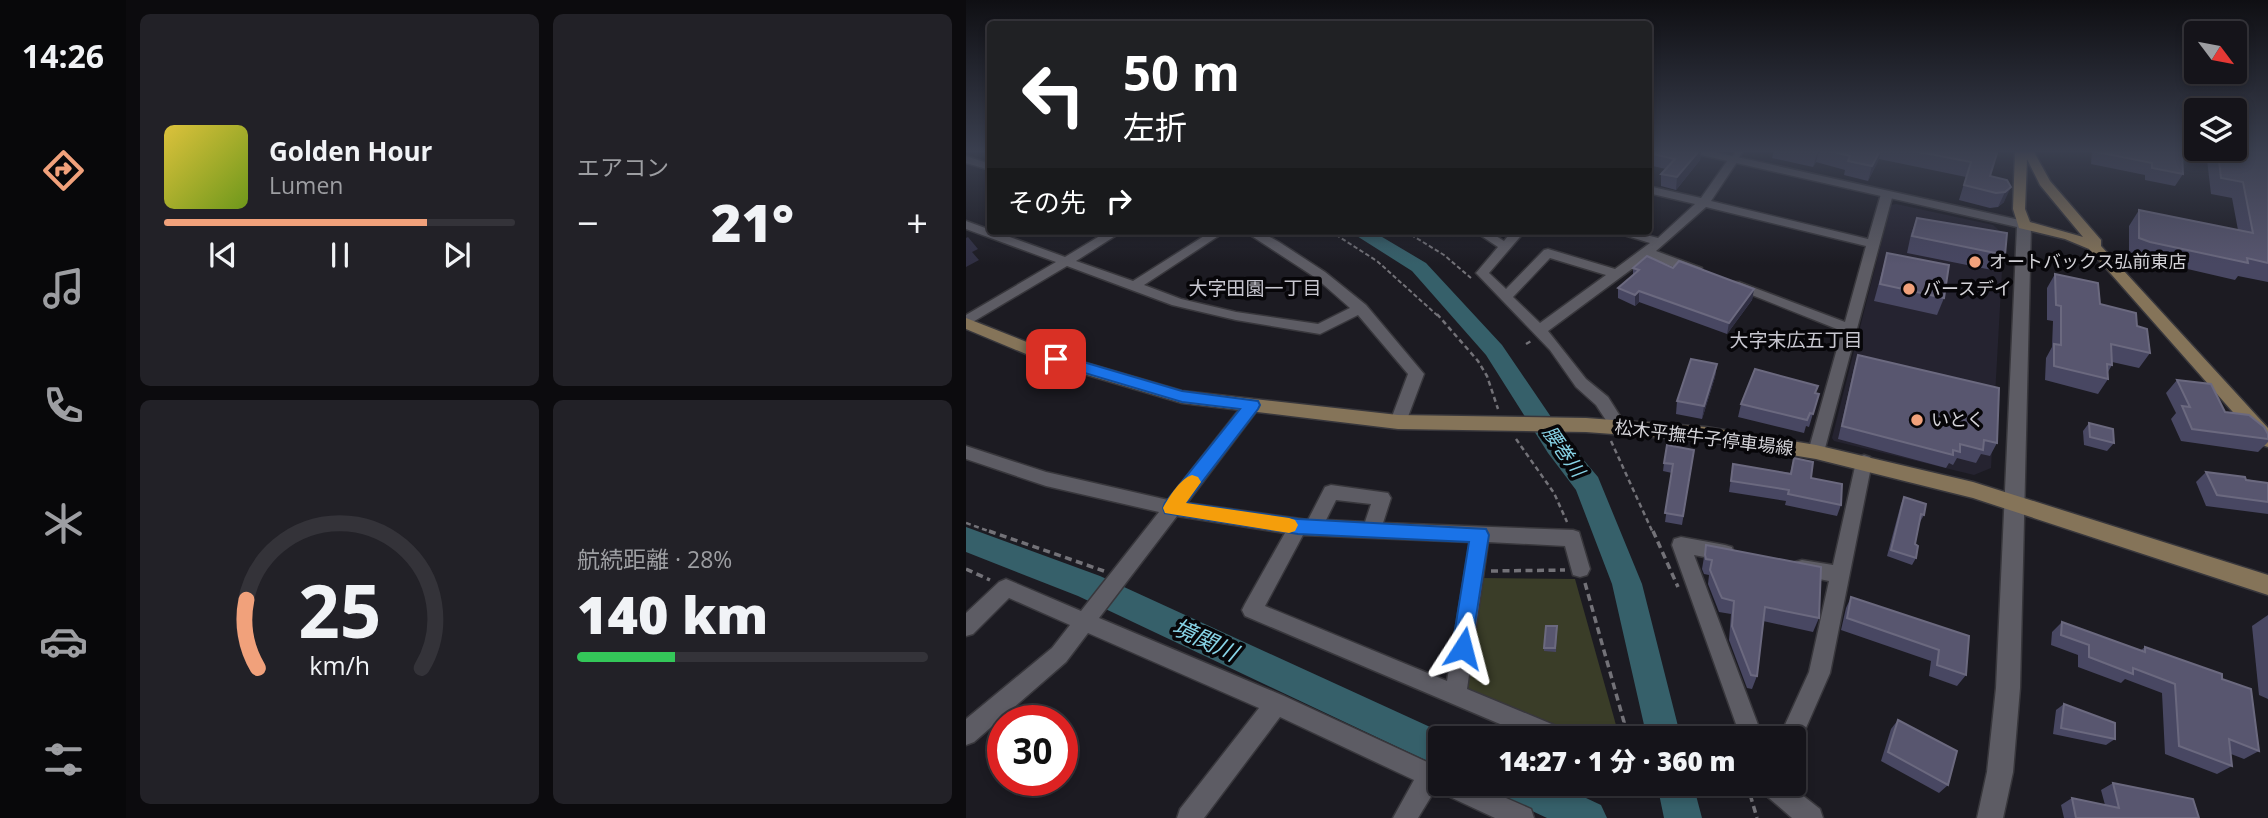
<!DOCTYPE html>
<html lang="ja">
<meta charset="utf-8">
<style>
:root{--surface:#15141a;--page:#222127;--text:#f1f3f6;--muted:#9d9ea2;--line:#343339;--accent:#f1a17b}
body{margin:0;font-family:"Open Sans","Noto Sans JP",sans-serif;background:var(--page);color:var(--text);height:100vh;display:flex;flex-direction:column;font-size:26px;white-space:nowrap}
*{box-sizing:border-box;margin:0}
p{font-size:23px;color:var(--muted)}
.icon{flex:none;width:38px;height:38px;fill:none;stroke:currentColor;stroke-width:2;stroke-linecap:round;stroke-linejoin:round}
.map{position:relative;flex:1;overflow:hidden}
.details{display:flex;flex-direction:column;gap:14px;padding:14px;background:#0c0b0e;width:840px}
.details>*{flex:none}
.top-card{position:absolute;left:21px;top:21px;width:665px;height:214px;border-radius:7px;box-shadow:0 4px 10px #0003,0 0 0 2px var(--line);background:#202124;color:#fff;overflow:hidden}
.needle{width:46px;rotate:122deg}
.buttons{position:absolute;left:1218px;top:21px;display:grid;gap:14px}
.buttons a{display:grid;place-items:center;width:63px;height:63px;border-radius:7px;background:var(--surface);box-shadow:0 4px 10px #0003,0 0 0 2px var(--line);font-size:35px}
.speed{position:absolute;left:21px;top:705px;display:flex;gap:14px;font-size:35px;font-weight:700;text-align:center}
.speed>*{display:grid;place-content:center;width:91px;height:91px;border-radius:50%;background:var(--surface);box-shadow:0 4px 10px #0003,0 0 0 2px var(--line);line-height:1}
.speed .limit{border:10px solid #d22;background:#fff;color:#111}
.pin{position:absolute;display:grid;place-items:center;width:60px;height:60px;color:#fff;margin:-30px;border-radius:14px;box-shadow:0 4px 10px #0006}
.me{position:absolute;width:77px;margin:-38px;rotate:9deg;stroke-linejoin:round;filter:drop-shadow(0 0 5px #0008)}
.turn{display:flex;align-items:center;gap:24px;height:147px;padding:0 21px;font-size:32px}
.turn .icon{width:91px;height:91px;stroke-width:2.5}
.turn b{display:block;font-size:49px;line-height:60px}
.then{display:flex;align-items:center;height:66px;padding:0 21px;background:#0003;gap:14px;font-size:26px}
.big{font-size:52px;font-weight:800;line-height:1.1}
.details .widget{flex:1;display:flex;flex-direction:column;justify-content:center;gap:10px;min-width:0;padding:0 24px;border-radius:10px;background:var(--page)}
.details .dial{align-items:center;gap:0}
.dial svg{height:182px;overflow:visible;fill:none;stroke:var(--line);stroke-width:7;stroke-linecap:round;text-anchor:middle}
.dial text{fill:var(--text);stroke:none}
.song{display:flex;align-items:center;gap:21px}
.cover{width:84px;height:84px;border-radius:10px;background:linear-gradient(135deg,hsl(50 70% 55%),hsl(80 70% 35%))}
.played{height:7px;border-radius:4px;background:linear-gradient(90deg,var(--accent) 75%,var(--line) 75%)}
.keys{display:flex;justify-content:space-around;direction:ltr}
.heat{display:flex;justify-content:space-between;align-items:center;font-size:38px;direction:ltr}
.charge{height:10px;border-radius:5px;background:linear-gradient(90deg,#34c759 28%,var(--line) 0)}
.details .tiles{flex:1;display:grid;gap:14px;grid-template-columns:repeat(2,1fr)}
.trip{position:absolute;left:462px;top:726px;width:378px;height:70px;border-radius:7px;background:var(--surface);box-shadow:0 4px 10px #0003,0 0 0 2px var(--line);font-weight:800;line-height:70px;text-align:center}
main{display:flex;flex:1;min-height:0}
.tabs{display:flex;flex-direction:column;width:126px;justify-content:space-around;align-items:center;background:#08080a;color:var(--muted)}
.tabs .icon{width:49px;height:49px}
.tabs .current{color:var(--accent)}
.tabs b{font-size:32px;color:var(--text)}
.map>svg:first-child{display:block}
</style>
<main>
<nav class="tabs">
<b>14:26</b>
<svg class="icon current" aria-label="directions" viewBox="0 0 24 24"><path d="M12 3l9 9-9 9-9-9zM9 14v-3h6M13 9l2 2-2 2"/></svg>
<svg class="icon" aria-label="music" viewBox="0 0 24 24"><path d="M9 18V5l10-2v13"/><circle cx="6" cy="18" r="3"/><circle cx="16" cy="16" r="3"/></svg>
<svg class="icon" aria-label="phone" viewBox="0 0 24 24"><path d="M5 4h4l2 5-3 2q2 4 5 5l2-3 5 2v4C11 20 4 13 5 4z"/></svg>
<svg class="icon" aria-label="climate" viewBox="0 0 24 24"><path d="M12 3v18M4 7l16 10M4 17L20 7"/></svg>
<svg class="icon" aria-label="car" viewBox="0 0 24 24"><path d="M5 17H2v-5l4-1 3-4h7l3 4 3 1v5h-3M9 17h6M6 11h13"/><circle cx="7" cy="17" r="2"/><circle cx="17" cy="17" r="2"/></svg>
<svg class="icon" aria-label="filters" viewBox="0 0 24 24"><path d="M4 7h16M4 17h16"/><circle cx="9" cy="7" r="2"/><circle cx="15" cy="17" r="2"/></svg>
</nav>
<section class="details">
<div class="tiles">
<div class="widget">
<div class="song"><i class="cover"></i><div><b>Golden Hour</b><p>Lumen</p></div></div>
<div class="played"></div>
<div class="keys"><svg class="icon" aria-label="previous" viewBox="0 0 24 24"><path d="M18 5L8 12l10 7zM5 5v14"/></svg><svg class="icon" aria-label="pause" viewBox="0 0 24 24"><path d="M8 5v14M16 5v14"/></svg><svg class="icon" aria-label="next" viewBox="0 0 24 24"><path d="M6 5l10 7-10 7zM19 5v14"/></svg></div>
</div>
<div class="widget"><p>エアコン</p>
<div class="heat"><a>−</a><b class="big">21°</b><a>+</a></div>
</div>
<div class="widget dial"><svg viewBox="0 0 100 80">
<path d="M14 69A42 42 0 1 1 86 69"/>
<path d="M14 69A42 42 0 0 1 9 39" stroke="#f1a17b"/>
<text x="50" y="56" font-size="32" font-weight="700">25</text>
<text x="50" y="72" font-size="11">km/h</text>
</svg></div>
<div class="widget"><p>航続距離 · 28%</p><b class="big">140 km</b><div class="charge"></div></div>
</div>
</section>
<div class="map">
<svg width="1302" height="818" viewBox="0 0 1302 818">
<rect width="100%" height="100%" fill="#1c1b22"/>
<path fill="#252330" d="M 930,204 L 1027,225 L 1038,235 L 1025,468 L 1008,475 L 868,441 L 866,438 L 925,205 Z"/>
<path fill="#3a3d28" d="M 515,578 L 609,579 L 650,725 L 631,738 L 611,738 L 501,689 Z"/>
<g fill="none" stroke-linecap="round" stroke-linejoin="round">
<g fill="#36606a" fill-rule="evenodd">
<path d="M 383,231 L 406,231 L 460,263 L 536,345 L 600,439 L 632,477 L 676,584 L 715,738 L 681,738 L 646,584 L 610,490 L 582,453 L 520,355 L 446,271 Z"/>
<path d="M 0,527 L 134,576 L 486,737 L 487,738 L 474,738 L 474,767 L 112,596 L 0,552 Z"/>
<path d="M 531,784 L 590,784 L 635,805 L 641,818 L 581,818 L 536,797 Z"/>
<path d="M 691,784 L 727,784 L 736,818 L 698,818 Z"/>
</g>
<g stroke="#38373c" stroke-width="9">
<path id="service" d="M 768,159 L 774,151"/>
</g>
<g stroke="#38373c" stroke-width="3">
<g id="minor">
<path d="M 0,156 L 24,164 L 24,170 L 0,163 Z"/>
<path d="M 768,156 L 773,159 L 745,201 L 902,239 L 915,194 L 921,191 L 927,194 L 858,452 L 856,457 L 844,457 L 842,452 L 876,331 L 761,285 L 763,282 L 773,282 L 879,322 L 900,246 L 740,207 L 690,251 L 736,268 L 736,274 L 726,274 L 682,257 L 582,331 L 620,379 L 642,397 L 661,427 L 659,431 L 647,431 L 630,405 L 610,387 L 584,350 L 510,273 L 532,247 L 508,231 L 522,231 L 538,241 L 546,231 L 559,231 L 523,273 L 540,289 L 578,250 L 582,249 L 649,269 L 684,243 L 645,231 L 665,231 L 692,238 L 729,204 L 682,193 L 682,186 L 735,198 L 764,157 ZM 584,258 L 640,275 L 574,323 L 547,297 Z"/>
<path d="M 0,221 L 99,257 L 142,231 L 157,231 L 110,261 L 167,281 L 246,231 L 260,231 L 178,285 L 215,299 L 270,312 L 352,324 L 384,308 L 350,278 L 278,231 L 293,231 L 313,242 L 359,272 L 400,305 L 458,374 L 440,422 L 438,426 L 426,426 L 424,422 L 442,374 L 392,315 L 354,334 L 270,320 L 206,305 L 101,266 L 0,326 L 0,315 L 90,262 L 0,229 Z"/>
<path d="M 286,399 L 294,405 L 292,409 L 221,503 L 342,520 L 359,487 L 365,485 L 422,493 L 425,498 L 417,523 L 607,530 L 613,532 L 624,569 L 621,575 L 614,577 L 607,575 L 599,546 L 522,542 L 501,689 L 600,730 L 603,738 L 567,738 L 279,616 L 276,610 L 279,604 L 319,533 L 211,516 L 133,618 L 318,696 L 474,768 L 474,784 L 508,784 L 565,809 L 568,818 L 529,818 L 469,790 L 452,818 L 427,818 L 448,780 L 314,717 L 238,818 L 211,818 L 214,809 L 293,708 L 122,633 L 100,662 L 8,742 L 0,745 L 0,719 L 86,648 L 104,625 L 43,598 L 7,634 L 0,636 L 0,613 L 33,582 L 40,579 L 115,611 L 193,512 L 80,486 L 0,459 L 0,446 L 80,472 L 202,500 L 280,401 ZM 370,500 L 405,504 L 399,522 L 360,520 ZM 337,535 L 504,542 L 481,681 L 299,606 Z"/>
<path d="M 898,455 L 904,457 L 906,462 L 864,673 L 832,746 L 828,748 L 828,738 L 813,738 L 843,672 L 863,581 L 829,574 L 827,568 L 829,562 L 836,560 L 867,565 L 890,462 L 892,457 Z"/>
<path d="M 715,537 L 759,545 L 766,547 L 768,553 L 766,559 L 759,561 L 728,555 L 797,738 L 775,738 L 706,545 L 708,539 Z"/>
<path d="M 792,784 L 822,784 L 854,809 L 857,818 L 826,818 L 796,792 Z"/>
</g>
</g>
<g stroke="#38373c" stroke-width="3">
<path id="tertiary" d="M 726,151 L 744,151 L 1058,221 L 1065,225 L 1054,688 L 1047,772 L 1037,818 L 1011,818 L 1021,772 L 1030,688 L 1051,227 L 731,154 Z"/>
</g>
<g stroke="#38373c" stroke-width="3">
<g id="secondary">
<path d="M 1049,151 L 1068,152 L 1084,181 L 1135,240 L 1135,246 L 1302,428 L 1302,447 L 1296,445 L 1123,249 L 1099,239 L 1053,228 L 1047,209 ZM 1061,159 L 1074,185 L 1117,237 L 1064,222 L 1059,209 Z"/>
<path d="M 0,318 L 96,356 L 216,391 L 432,415 L 620,418 L 740,427 L 850,445 L 1007,482 L 1302,575 L 1302,595 L 1007,498 L 850,459 L 740,441 L 620,432 L 432,429 L 216,403 L 84,364 L 0,329 Z"/>
</g>
</g>
<g stroke="#737278" stroke-width="2" stroke-dasharray="4.5 2.5" stroke-linecap="butt">
<path d="M 364,231 L 411,261 L 472,316"/>
<path d="M 439,231 L 478,255 L 505,278"/>
</g>
<g stroke="#737278" stroke-width="2.5" stroke-dasharray="5 3.5" stroke-linecap="butt">
<path d="M 471,314 L 512,361 L 521,376 L 532,409"/>
<path d="M 560,344 L 567,340"/>
<path d="M 550,439 L 588,493 L 601,522"/>
<path d="M 645,441 L 687,533"/>
<path d="M 0,523 L 28,533"/>
</g>
<g stroke="#737278" stroke-width="3.5" stroke-dasharray="7 4.5" stroke-linecap="butt">
<path d="M 23,531 L 138,571"/>
<path d="M 687,531 L 712,587"/>
<path d="M 0,569 L 24,580"/>
<path d="M 525,571 L 599,570"/>
<path d="M 619,583 L 658,722 L 655,738"/>
<path d="M 781,784 L 791,818"/>
</g>
<use href="#service" stroke="#5d5c64" stroke-width="6"/>
<use href="#minor" fill="#5d5c64" fill-rule="evenodd"/>
<use href="#tertiary" fill="#5d5c64" fill-rule="evenodd"/>
<use href="#secondary" fill="#857459" fill-rule="evenodd"/>
</g>
<g fill="#484762">
<path d="M 682,151 L 735,151 L 734,160 L 710,190 L 695,186 L 695,174 L 700,169 L 682,165 Z"/>
<path d="M 806,151 L 1018,151 L 1024,176 L 1041,180 L 1038,202 L 1032,207 L 1024,208 L 993,200 L 1000,177 L 913,159 L 902,181 L 878,175 L 879,170 L 850,162 L 847,167 L 806,158 L 808,151 Z"/>
<path d="M 1126,151 L 1216,151 L 1217,174 L 1209,186 L 1179,180 L 1179,175 L 1125,164 Z"/>
<path d="M 1240,151 L 1302,151 L 1302,282 L 1272,276 L 1269,280 L 1174,258 L 1163,254 L 1163,226 L 1173,210 L 1272,230 L 1266,198 L 1245,194 Z"/>
<path d="M 951,218 L 1039,255 L 1031,271 L 941,253 L 945,234 Z"/>
<path d="M 921,253 L 978,298 L 971,315 L 908,301 Z"/>
<path d="M 667,268 L 707,268 L 788,289 L 786,300 L 761,334 L 673,302 L 669,306 L 652,298 L 652,288 L 667,276 Z"/>
<path d="M 1089,274 L 1134,304 L 1171,326 L 1184,353 L 1173,368 L 1146,362 L 1146,365 L 1142,372 L 1142,379 L 1132,394 L 1079,380 L 1080,358 L 1086,347 L 1087,321 L 1081,320 L 1081,288 Z"/>
<path d="M 892,355 L 1031,443 L 1024,456 L 1015,454 L 1010,463 L 991,458 L 987,465 L 983,463 L 980,468 L 872,439 L 888,368 Z"/>
<path d="M 751,364 L 749,377 L 736,419 L 710,414 L 711,401 Z"/>
<path d="M 1211,380 L 1259,412 L 1302,434 L 1302,442 L 1292,452 L 1215,441 L 1205,419 L 1210,413 L 1200,393 Z"/>
<path d="M 849,393 L 849,407 L 843,427 L 840,426 L 838,433 L 772,417 L 775,404 Z"/>
<path d="M 1123,423 L 1148,443 L 1141,451 L 1118,445 L 1117,431 Z"/>
<path d="M 728,450 L 716,525 L 699,522 L 706,473 L 697,471 L 698,463 Z"/>
<path d="M 828,458 L 845,478 L 875,505 L 871,516 L 819,505 L 820,501 L 763,492 L 767,464 L 824,473 Z"/>
<path d="M 1240,472 L 1302,483 L 1302,514 L 1240,506 L 1230,482 Z"/>
<path d="M 938,497 L 958,515 L 954,522 L 953,522 L 949,544 L 950,558 L 946,565 L 921,556 L 935,504 Z"/>
<path d="M 740,545 L 853,618 L 847,632 L 797,621 L 791,676 L 786,689 L 781,688 L 763,640 L 765,614 L 753,612 L 742,584 L 743,575 L 738,574 L 736,569 Z"/>
<path d="M 885,597 L 1003,636 L 1000,675 L 991,686 L 963,676 L 965,661 L 875,630 L 880,608 Z"/>
<path d="M 1302,615 L 1302,699 L 1293,695 L 1286,626 Z"/>
<path d="M 1096,622 L 1175,650 L 1179,647 L 1256,679 L 1293,751 L 1278,759 L 1265,754 L 1266,766 L 1251,774 L 1199,754 L 1196,693 L 1159,679 L 1155,683 L 1112,667 L 1112,655 L 1085,645 L 1086,632 Z"/>
<path d="M 591,626 L 590,652 L 578,651 L 578,648 Z"/>
<path d="M 1098,704 L 1149,739 L 1140,745 L 1087,734 L 1090,710 Z"/>
<path d="M 932,720 L 982,785 L 973,793 L 915,761 L 925,729 Z"/>
<path d="M 1147,783 L 1233,818 L 1098,818 L 1095,805 L 1106,798 L 1139,805 L 1135,790 Z"/>
</g>
<g fill="#302f43">
<path d="M 733,151 L 735,151 L 734,160 L 710,190 L 711,177 Z"/>
<path d="M 852,151 L 853,151 L 850,162 L 847,167 Z"/>
<path d="M 914,151 L 915,151 L 913,159 L 902,181 L 906,166 Z"/>
<path d="M 1045,187 L 1038,202 L 1032,207 L 1039,192 Z"/>
<path d="M 2,237 L 12,249 L 6,252 L 13,260 L 0,267 L 0,238 Z"/>
<path d="M 788,289 L 786,300 L 761,334 L 763,323 Z"/>
<path d="M 673,291 L 673,302 L 669,306 L 669,295 Z"/>
<path d="M 751,364 L 749,377 L 736,419 L 738,406 Z"/>
</g>
<g fill="#58566f" stroke="#6b697f" stroke-width="2">
<path d="M 682,151 L 733,151 L 711,177 L 695,174 L 709,159 L 682,153 Z"/>
<path d="M 864,151 L 914,151 L 906,166 L 882,161 L 884,156 Z"/>
<path d="M 948,151 L 1018,151 L 1031,153 L 1024,176 L 1041,180 L 1045,187 L 1039,192 L 1030,193 L 998,185 L 1005,162 Z"/>
<path d="M 1131,151 L 1216,151 L 1217,174 L 1186,168 L 1186,163 L 1131,152 Z"/>
<path d="M 1252,151 L 1302,151 L 1302,263 L 1281,258 L 1282,263 L 1184,242 L 1173,238 L 1173,210 L 1287,233 L 1277,182 L 1255,178 Z"/>
<path d="M 951,218 L 1041,233 L 1039,255 L 946,236 Z"/>
<path d="M 921,253 L 983,265 L 978,298 L 914,284 Z"/>
<path d="M 681,256 L 707,268 L 713,261 L 788,289 L 763,323 L 673,291 L 669,295 L 652,288 L 673,270 L 667,268 Z"/>
<path d="M 1089,274 L 1132,283 L 1134,304 L 1170,313 L 1171,326 L 1181,329 L 1184,353 L 1145,344 L 1146,365 L 1141,364 L 1142,379 L 1088,366 L 1088,344 L 1095,345 L 1095,306 L 1090,305 Z"/>
<path d="M 892,355 L 1033,388 L 1031,443 L 1018,440 L 1017,450 L 994,444 L 994,452 L 987,450 L 987,455 L 876,426 Z"/>
<path d="M 725,359 L 751,364 L 738,406 L 711,401 Z"/>
<path d="M 789,369 L 852,386 L 849,393 L 853,394 L 847,414 L 844,413 L 841,420 L 775,404 Z"/>
<path d="M 1211,380 L 1245,384 L 1259,412 L 1283,415 L 1298,427 L 1302,434 L 1302,439 L 1226,429 L 1216,406 L 1224,407 Z"/>
<path d="M 1123,423 L 1147,429 L 1148,443 L 1124,437 Z"/>
<path d="M 701,445 L 728,450 L 717,516 L 699,513 L 707,464 L 698,463 Z"/>
<path d="M 828,458 L 847,462 L 845,478 L 876,484 L 875,505 L 822,494 L 823,490 L 765,481 L 767,464 L 825,474 Z"/>
<path d="M 1240,472 L 1279,477 L 1280,480 L 1302,483 L 1302,502 L 1251,495 Z"/>
<path d="M 938,497 L 960,504 L 958,515 L 955,514 L 949,544 L 952,546 L 950,558 L 925,550 Z"/>
<path d="M 740,545 L 855,567 L 853,618 L 799,607 L 791,676 L 785,675 L 766,626 L 768,601 L 756,598 L 754,594 L 744,570 L 746,560 L 740,559 L 739,555 Z"/>
<path d="M 885,597 L 1003,636 L 1000,675 L 971,665 L 973,650 L 881,618 Z"/>
<path d="M 1096,622 L 1179,652 L 1179,647 L 1256,674 L 1256,679 L 1285,689 L 1293,751 L 1263,739 L 1266,766 L 1213,746 L 1209,684 L 1167,668 L 1167,674 L 1123,657 L 1123,645 L 1095,635 Z"/>
<path d="M 580,626 L 591,626 L 589,648 L 578,648 Z"/>
<path d="M 1098,704 L 1149,723 L 1149,739 L 1095,728 Z"/>
<path d="M 932,720 L 991,751 L 982,785 L 922,752 Z"/>
<path d="M 1147,783 L 1227,799 L 1233,818 L 1110,818 L 1106,798 L 1153,808 Z"/>
</g>
<linearGradient id="sky" x2="0" y2="1"><stop stop-color="#0f0f13"/><stop offset="0.57" stop-color="#3a3f4f"/><stop offset="1" stop-color="#3a3f4f" stop-opacity="0"/></linearGradient>
<rect width="1302" height="265" fill="url(#sky)"/>
<path fill="#1a73e8" stroke="#114b97" stroke-width="2" d="M 90,354 L 216,391 L 292,401 L 294,405 L 292,409 L 220,503 L 332,519 L 520,529 L 523,535 L 504,655 L 497,658 L 489,655 L 486,648 L 503,542 L 332,534 L 199,513 L 197,508 L 199,503 L 274,409 L 216,402 L 85,363 L 83,359 L 85,356 Z"/>
<path fill="#f59e0b" d="M 226,475 L 232,477 L 235,482 L 220,503 L 323,518 L 329,520 L 332,525 L 329,531 L 323,533 L 199,513 L 197,508 C 203,497 214,479 226,475 Z"/>
<g fill="#f1a17b" stroke="#070609" stroke-width="2.5">
<circle cx="1009" cy="262" r="7"/>
<circle cx="943" cy="289" r="7"/>
<circle cx="951" cy="420" r="7"/>
</g>
<g text-anchor="middle" stroke-width="7" stroke-linejoin="round" paint-order="stroke">
<g font-size="18" fill="#d4d3d8" stroke="#070609" text-anchor="start">
<text x="1023" y="268">オートバックス弘前東店</text>
<text x="957" y="295">バースデイ</text>
<text x="965" y="426">いとく</text>
</g>
<g font-size="18" fill="#d4d3d8" stroke="#070609">
<text transform="translate(738 438) rotate(7)" y="6">松木平撫牛子停車場線</text>
</g>
<g font-size="19" fill="#c8c7d0" stroke="#070609">
<text x="289" y="295">大字田園一丁目</text>
<text x="830" y="347">大字末広五丁目</text>
</g>
<g font-size="19" font-style="italic" fill="#87d3e6" stroke="#070609">
<text transform="translate(598 451) rotate(55)" y="7">腰巻川</text>
</g>
<g font-size="23" font-style="italic" fill="#87d3e6" stroke="#070609">
<text transform="translate(239 640) rotate(25)" y="8">境関川</text>
</g>
</g>
</svg>
<div class="buttons">
<a><svg class="needle" viewBox="-14 -14 28 28"><path d="M0-13l5 13h-10z" fill="#e53935"/><path d="M0 13l5-13h-10z" fill="#9d9ea2"/></svg></a>
<a><svg class="icon" aria-label="layers" viewBox="0 0 24 24"><path d="M12 4l9 5-9 5-9-5zM3 14l9 5 9-5"/></svg></a>
</div>
<div class="speed"><div class="limit">30</div></div>
<div class="pin" style="left:90px;top:359px;background:#d93025"><svg class="icon" aria-label="arrive" viewBox="0 0 24 24"><path d="M6 21V4h12l-3 4 3 4H6"/></svg></div>
<svg class="me" style="left:497px;top:648px" viewBox="-20 -20 40 40"><path d="M0-17L14 15 0 8-14 15z" fill="#1a73e8" stroke="#fff" stroke-width="4"/></svg>
<div class="trip">14:27 · 1 分 · 360 m</div>
<div class="top-card">
<div class="turn"><svg class="icon" aria-label="left" viewBox="0 0 24 24"><path d="M17 20v-9H6M10 6l-5 5 5 5"/></svg><div><b>50 m</b>左折</div></div>
<div class="then">その先<svg class="icon" aria-label="right" viewBox="0 0 24 24"><path d="M7 20v-9h11M14 6l5 5-5 5"/></svg></div>
</div>
</div>
</main>
